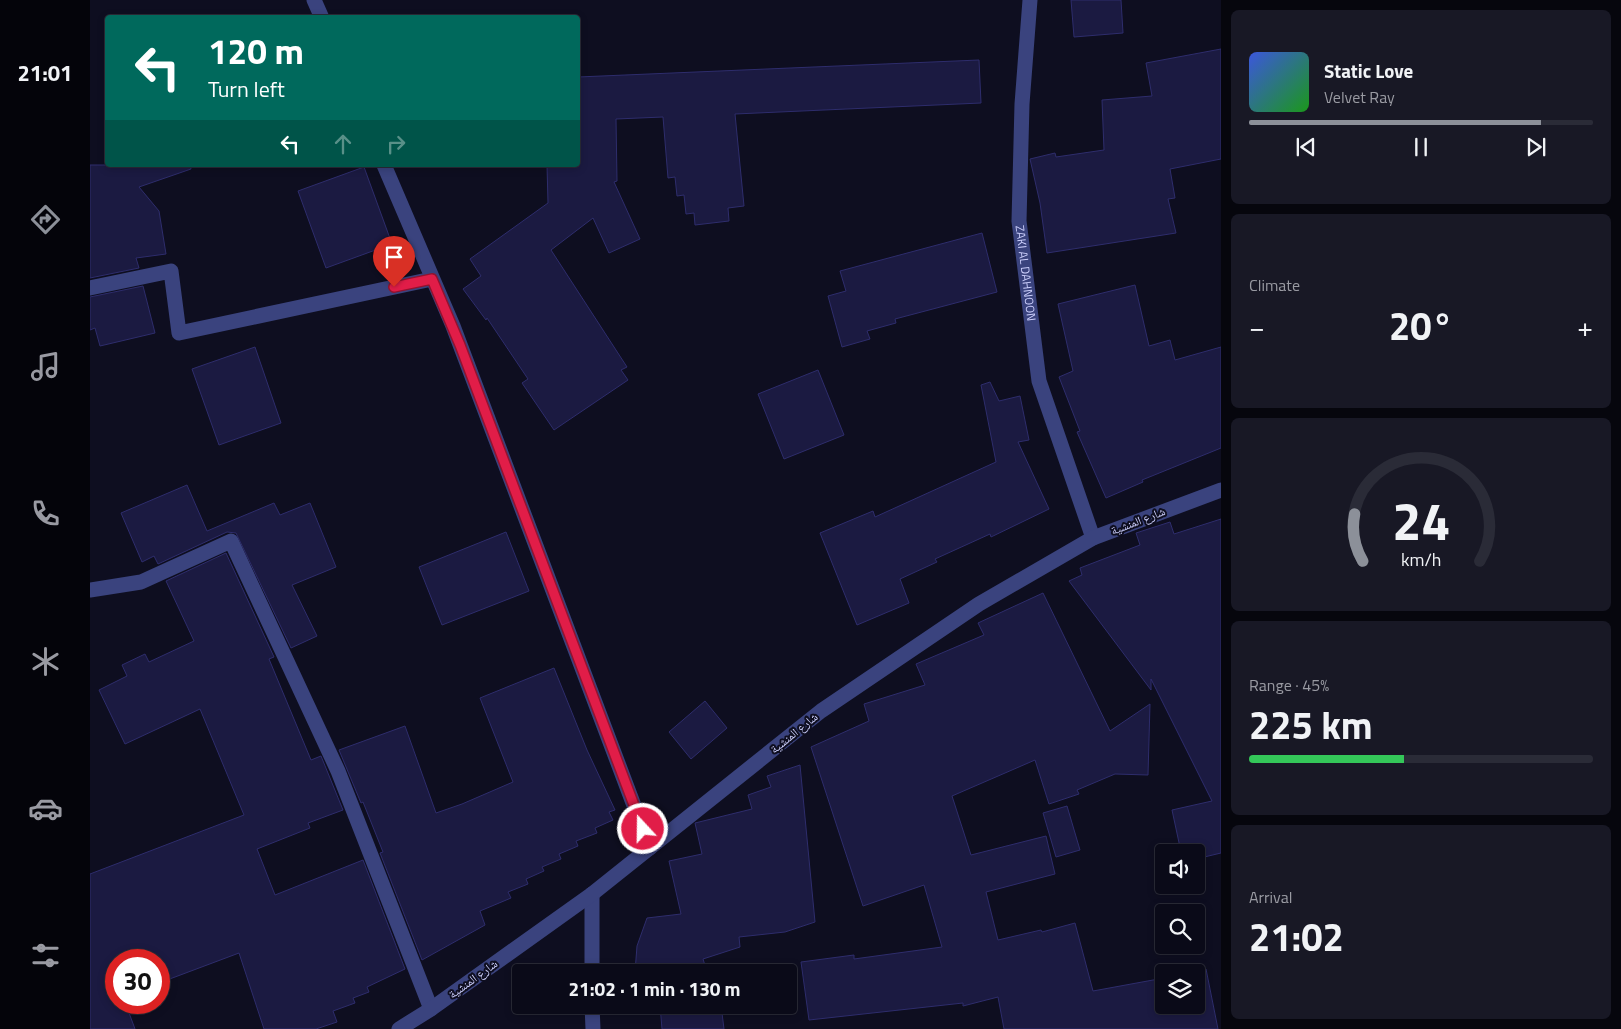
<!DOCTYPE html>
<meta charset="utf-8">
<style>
:root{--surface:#0a0a18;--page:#181825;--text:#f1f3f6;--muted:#999aa2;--line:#2a2b37;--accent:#8c9099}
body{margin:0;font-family:"Titillium Web","Noto Naskh Arabic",sans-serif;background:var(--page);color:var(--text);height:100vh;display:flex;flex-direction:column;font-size:19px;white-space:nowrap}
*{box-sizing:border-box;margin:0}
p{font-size:16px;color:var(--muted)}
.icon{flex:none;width:28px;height:28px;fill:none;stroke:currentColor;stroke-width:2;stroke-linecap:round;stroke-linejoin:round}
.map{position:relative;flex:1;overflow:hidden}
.drawer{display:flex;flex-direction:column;gap:10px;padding:10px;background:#06060d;width:400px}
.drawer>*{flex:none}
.guide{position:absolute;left:15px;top:15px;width:475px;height:152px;border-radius:5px;box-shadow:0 2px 8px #0003,0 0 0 1px var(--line);background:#00695c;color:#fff;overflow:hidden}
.buttons{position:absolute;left:1065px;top:844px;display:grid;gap:10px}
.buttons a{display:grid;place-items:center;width:50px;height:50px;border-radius:5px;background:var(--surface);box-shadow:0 2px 8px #0003,0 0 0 1px var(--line);font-size:25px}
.speed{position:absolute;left:15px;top:949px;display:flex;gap:10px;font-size:25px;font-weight:700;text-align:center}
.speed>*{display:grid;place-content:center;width:65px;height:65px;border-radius:50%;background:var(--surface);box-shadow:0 2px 8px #0003,0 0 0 1px var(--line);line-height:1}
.speed .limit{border:8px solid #d22;background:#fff;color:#111}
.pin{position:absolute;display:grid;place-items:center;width:42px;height:42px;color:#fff;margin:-51px -21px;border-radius:50% 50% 50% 0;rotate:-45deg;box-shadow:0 0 5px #0007}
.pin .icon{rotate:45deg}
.me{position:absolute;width:55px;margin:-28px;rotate:339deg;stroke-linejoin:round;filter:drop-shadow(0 0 4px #0008)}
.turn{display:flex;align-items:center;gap:18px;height:105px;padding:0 20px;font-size:22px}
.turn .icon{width:65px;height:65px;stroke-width:2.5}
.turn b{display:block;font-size:35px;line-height:42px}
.lanes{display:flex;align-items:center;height:48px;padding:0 20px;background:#0003;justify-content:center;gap:25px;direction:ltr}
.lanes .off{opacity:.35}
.big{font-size:38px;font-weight:700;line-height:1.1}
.drawer .card{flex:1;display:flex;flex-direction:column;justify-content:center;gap:8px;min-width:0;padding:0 18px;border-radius:8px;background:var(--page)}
.drawer .dial{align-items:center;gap:0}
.dial svg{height:130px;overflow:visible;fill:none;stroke:var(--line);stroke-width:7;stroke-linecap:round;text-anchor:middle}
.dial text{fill:var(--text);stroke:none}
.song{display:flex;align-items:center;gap:15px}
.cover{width:60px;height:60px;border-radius:8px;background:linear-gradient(135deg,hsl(230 70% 55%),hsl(120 70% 35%))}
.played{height:5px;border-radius:2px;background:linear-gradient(90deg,var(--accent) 85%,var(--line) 85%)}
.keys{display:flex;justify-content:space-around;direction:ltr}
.heat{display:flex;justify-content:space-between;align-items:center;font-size:28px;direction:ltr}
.charge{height:8px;border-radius:4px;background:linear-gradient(90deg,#34c759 45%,var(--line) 0)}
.trip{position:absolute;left:422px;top:964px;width:285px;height:50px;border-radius:5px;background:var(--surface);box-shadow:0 2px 8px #0003,0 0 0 1px var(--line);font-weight:700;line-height:50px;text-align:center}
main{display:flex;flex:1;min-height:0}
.dock{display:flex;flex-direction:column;width:90px;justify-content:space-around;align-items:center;background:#04040a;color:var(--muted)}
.dock .icon{width:35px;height:35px}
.dock .on{color:var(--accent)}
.dock b{font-size:22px;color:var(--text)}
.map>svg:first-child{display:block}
</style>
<main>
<nav class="dock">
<b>21:01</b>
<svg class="icon on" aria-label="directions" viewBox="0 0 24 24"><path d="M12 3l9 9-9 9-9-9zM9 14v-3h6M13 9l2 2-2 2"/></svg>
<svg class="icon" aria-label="music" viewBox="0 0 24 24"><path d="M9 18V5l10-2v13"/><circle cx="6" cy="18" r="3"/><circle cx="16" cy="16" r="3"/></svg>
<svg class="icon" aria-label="phone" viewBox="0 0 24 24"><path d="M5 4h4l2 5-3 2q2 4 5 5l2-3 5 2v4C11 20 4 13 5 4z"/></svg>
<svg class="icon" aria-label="climate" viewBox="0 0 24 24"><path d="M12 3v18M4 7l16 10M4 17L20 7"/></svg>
<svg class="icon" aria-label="car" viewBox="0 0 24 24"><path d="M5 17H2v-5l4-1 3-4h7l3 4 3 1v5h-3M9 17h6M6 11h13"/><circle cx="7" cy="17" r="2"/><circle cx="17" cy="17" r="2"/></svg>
<svg class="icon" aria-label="filters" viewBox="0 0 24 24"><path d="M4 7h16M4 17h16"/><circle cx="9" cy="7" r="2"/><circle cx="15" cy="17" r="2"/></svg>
</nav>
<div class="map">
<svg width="1131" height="1029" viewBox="0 0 1131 1029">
<rect width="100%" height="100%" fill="#0e0e20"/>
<g fill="#1b1a41" stroke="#2e2d6c">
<path d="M 981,0 L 1031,0 L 1033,33 L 984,37 Z"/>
<path d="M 1131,49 L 1131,159 L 1080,169 L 1085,198 L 1078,199 L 1086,233 L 957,253 L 950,203 L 940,159 L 965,153 L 966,157 L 1014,150 L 1012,100 L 1062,96 L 1056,63 Z"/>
<path d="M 889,60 L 891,103 L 645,114 L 654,206 L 638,208 L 639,221 L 605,225 L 604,213 L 596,214 L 594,195 L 587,196 L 585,177 L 578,178 L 573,117 L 526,119 L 527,181 L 524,182 L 550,239 L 519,253 L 503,218 L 461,250 L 537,367 L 531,370 L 538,380 L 464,430 L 432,383 L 438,379 L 397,318 L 396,320 L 373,289 L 391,276 L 380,259 L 458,203 L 457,165 L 488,165 L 488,77 Z"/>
<path d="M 0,165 L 100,165 L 101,169 L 49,187 L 69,211 L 76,254 L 46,258 L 49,268 L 0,278 Z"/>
<path d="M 274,167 L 302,244 L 236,268 L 208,191 Z"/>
<path d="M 892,233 L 907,292 L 805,319 L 806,323 L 777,331 L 780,339 L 752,347 L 738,296 L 756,291 L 750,271 Z"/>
<path d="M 1045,285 L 1059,346 L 1080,340 L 1085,360 L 1131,347 L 1131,448 L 1052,480 L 1053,482 L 1016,498 L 987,432 L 990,431 L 969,377 L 983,371 L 968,304 Z"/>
<path d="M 53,286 L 65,333 L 10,346 L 5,328 L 0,330 L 0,297 Z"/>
<path d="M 165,347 L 191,423 L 129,445 L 102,369 Z"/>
<path d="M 728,370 L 754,435 L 694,459 L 668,394 Z"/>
<path d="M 900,382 L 909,401 L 930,396 L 939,440 L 928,442 L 959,509 L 901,537 L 900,534 L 845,559 L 847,562 L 810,579 L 819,603 L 767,625 L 730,533 L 783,511 L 785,517 L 906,462 L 891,385 Z"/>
<path d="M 97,485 L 117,531 L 184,503 L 190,515 L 220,503 L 246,567 L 202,585 L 227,636 L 201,648 L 146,533 L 137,532 L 68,564 L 64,556 L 52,562 L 31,513 Z"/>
<path d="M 1131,519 L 1131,853 L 1106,859 L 1106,852 L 1091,852 L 1082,810 L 1122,801 L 1061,679 L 1061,690 L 979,581 L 992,575 L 990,568 L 1050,545 L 1046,533 L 1080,522 L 1084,534 Z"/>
<path d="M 416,532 L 439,591 L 352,625 L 329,567 Z"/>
<path d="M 136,553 L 184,657 L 179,659 L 221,760 L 231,756 L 253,810 L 218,823 L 220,828 L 167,849 L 185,895 L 273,860 L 315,969 L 277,987 L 279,992 L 263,998 L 265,1003 L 243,1011 L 247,1022 L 226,1029 L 174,1029 L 149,953 L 69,983 L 69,960 L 26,960 L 26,1002 L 35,1002 L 45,1029 L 0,1029 L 0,874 L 154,815 L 110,709 L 35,744 L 9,690 L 37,676 L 32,665 L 55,654 L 59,662 L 104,641 L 76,581 Z"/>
<path d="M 953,593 L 1020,731 L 1060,704 L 1058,775 L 1025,774 L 987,790 L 989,794 L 959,804 L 945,760 L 862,796 L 881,855 L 956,836 L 965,874 L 896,892 L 908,940 L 951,930 L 952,932 L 985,923 L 1003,991 L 1074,978 L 1074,1005 L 1106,1005 L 1106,972 L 1101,972 L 1116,969 L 1128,1029 L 914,1029 L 908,997 L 873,1006 L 873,1003 L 719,1020 L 711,962 L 764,955 L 764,959 L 852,947 L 834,885 L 773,906 L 721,747 L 779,721 L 774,704 L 835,685 L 826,664 L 894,635 L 888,623 Z"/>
<path d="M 464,668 L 497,750 L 525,810 L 519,812 L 523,820 L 505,828 L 507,833 L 486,841 L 488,846 L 469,854 L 471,859 L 452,867 L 454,871 L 436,879 L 438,884 L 418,892 L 421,898 L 390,911 L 395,925 L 332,960 L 290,853 L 293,852 L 273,802 L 271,803 L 249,750 L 315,726 L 346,813 L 372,804 L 423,782 L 390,698 Z"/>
<path d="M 615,701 L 637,728 L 601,759 L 579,732 Z"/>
<path d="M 710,765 L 725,922 L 695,932 L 649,937 L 650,947 L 613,959 L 617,972 L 545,972 L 547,946 L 557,918 L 591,914 L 579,861 L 612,854 L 605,823 L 662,809 L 658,795 L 681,787 L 677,776 Z"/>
<path d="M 977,806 L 990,850 L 966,857 L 953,813 Z"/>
<path d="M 570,1005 L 631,1005 L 634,1029 L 572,1029 Z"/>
</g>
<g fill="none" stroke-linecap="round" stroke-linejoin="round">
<g stroke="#3a437e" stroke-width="15">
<path d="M 224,0 L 232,18"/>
<path id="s1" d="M 940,0 L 932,104 L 929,221 L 949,381 L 1003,538"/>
<path d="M 294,165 L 363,326 L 560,848"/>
<path d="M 0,288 L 81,271 L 89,333 L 342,279"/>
<path d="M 0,590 L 51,582 L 141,541 L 248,771 L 341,1009"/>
<path d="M 502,972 L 502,894"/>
<path d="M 502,1005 L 503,1029"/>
<path d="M 309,1029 L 341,1009 L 502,894 L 731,711 L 889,604 L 1003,538 L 1131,490"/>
</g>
</g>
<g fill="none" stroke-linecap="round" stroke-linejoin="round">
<g stroke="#92132f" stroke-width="12">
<path id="route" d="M 304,287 L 342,279 L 370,345 L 553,829"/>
</g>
<use href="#route" stroke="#e11d48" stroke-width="9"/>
</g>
<g text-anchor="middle" stroke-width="4" stroke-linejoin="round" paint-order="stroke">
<g font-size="12" fill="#ced1fe" stroke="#0e0e20">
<text dy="4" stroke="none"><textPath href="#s1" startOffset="274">ZAKI AL DAHNOON</textPath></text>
<text transform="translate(1048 521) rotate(-21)" y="4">شارع المنشية</text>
<text transform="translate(704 733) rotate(-39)" y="4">شارع المنشية</text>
<text transform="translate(383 979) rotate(-36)" y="4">شارع المنشية</text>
</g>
</g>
</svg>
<div class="buttons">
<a><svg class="icon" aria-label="sound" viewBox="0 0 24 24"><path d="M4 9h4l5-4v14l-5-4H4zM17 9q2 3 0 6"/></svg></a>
<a><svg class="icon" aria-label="search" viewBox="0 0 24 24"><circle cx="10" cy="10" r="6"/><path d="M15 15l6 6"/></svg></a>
<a><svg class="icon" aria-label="layers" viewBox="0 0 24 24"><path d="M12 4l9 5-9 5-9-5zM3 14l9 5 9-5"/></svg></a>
</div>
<div class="speed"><div class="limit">30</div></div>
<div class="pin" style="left:304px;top:287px;background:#d93025"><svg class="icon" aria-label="arrive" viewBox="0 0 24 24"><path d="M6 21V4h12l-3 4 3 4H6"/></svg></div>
<svg class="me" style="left:553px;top:829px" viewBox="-20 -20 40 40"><circle r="17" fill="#e11d48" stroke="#fff" stroke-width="3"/><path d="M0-11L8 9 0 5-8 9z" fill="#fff"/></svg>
<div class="trip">21:02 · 1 min · 130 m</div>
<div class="guide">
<div class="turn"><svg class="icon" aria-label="left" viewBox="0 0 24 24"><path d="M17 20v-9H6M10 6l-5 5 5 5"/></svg><div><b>120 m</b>Turn left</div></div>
<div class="lanes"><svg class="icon" aria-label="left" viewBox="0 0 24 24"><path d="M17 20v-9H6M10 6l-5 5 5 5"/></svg><svg class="icon off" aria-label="ahead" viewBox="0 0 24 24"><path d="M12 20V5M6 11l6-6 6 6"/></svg><svg class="icon off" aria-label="right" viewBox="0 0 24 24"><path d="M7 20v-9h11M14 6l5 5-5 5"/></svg></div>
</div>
</div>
<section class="drawer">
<div class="card">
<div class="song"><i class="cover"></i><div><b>Static Love</b><p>Velvet Ray</p></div></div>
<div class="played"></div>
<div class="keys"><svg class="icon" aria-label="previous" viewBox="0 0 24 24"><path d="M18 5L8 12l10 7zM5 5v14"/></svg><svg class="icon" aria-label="pause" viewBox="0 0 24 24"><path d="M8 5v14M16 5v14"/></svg><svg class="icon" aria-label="next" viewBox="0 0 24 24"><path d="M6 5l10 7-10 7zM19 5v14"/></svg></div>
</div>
<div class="card"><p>Climate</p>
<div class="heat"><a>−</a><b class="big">20°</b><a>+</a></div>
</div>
<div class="card dial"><svg viewBox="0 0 100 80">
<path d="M14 69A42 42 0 1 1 86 69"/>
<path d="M14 69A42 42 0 0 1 9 40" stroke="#8c9099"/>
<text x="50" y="56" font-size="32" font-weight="700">24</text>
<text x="50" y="72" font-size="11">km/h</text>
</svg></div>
<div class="card"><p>Range · 45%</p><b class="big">225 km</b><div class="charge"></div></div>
<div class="card"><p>Arrival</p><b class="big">21:02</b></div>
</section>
</main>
